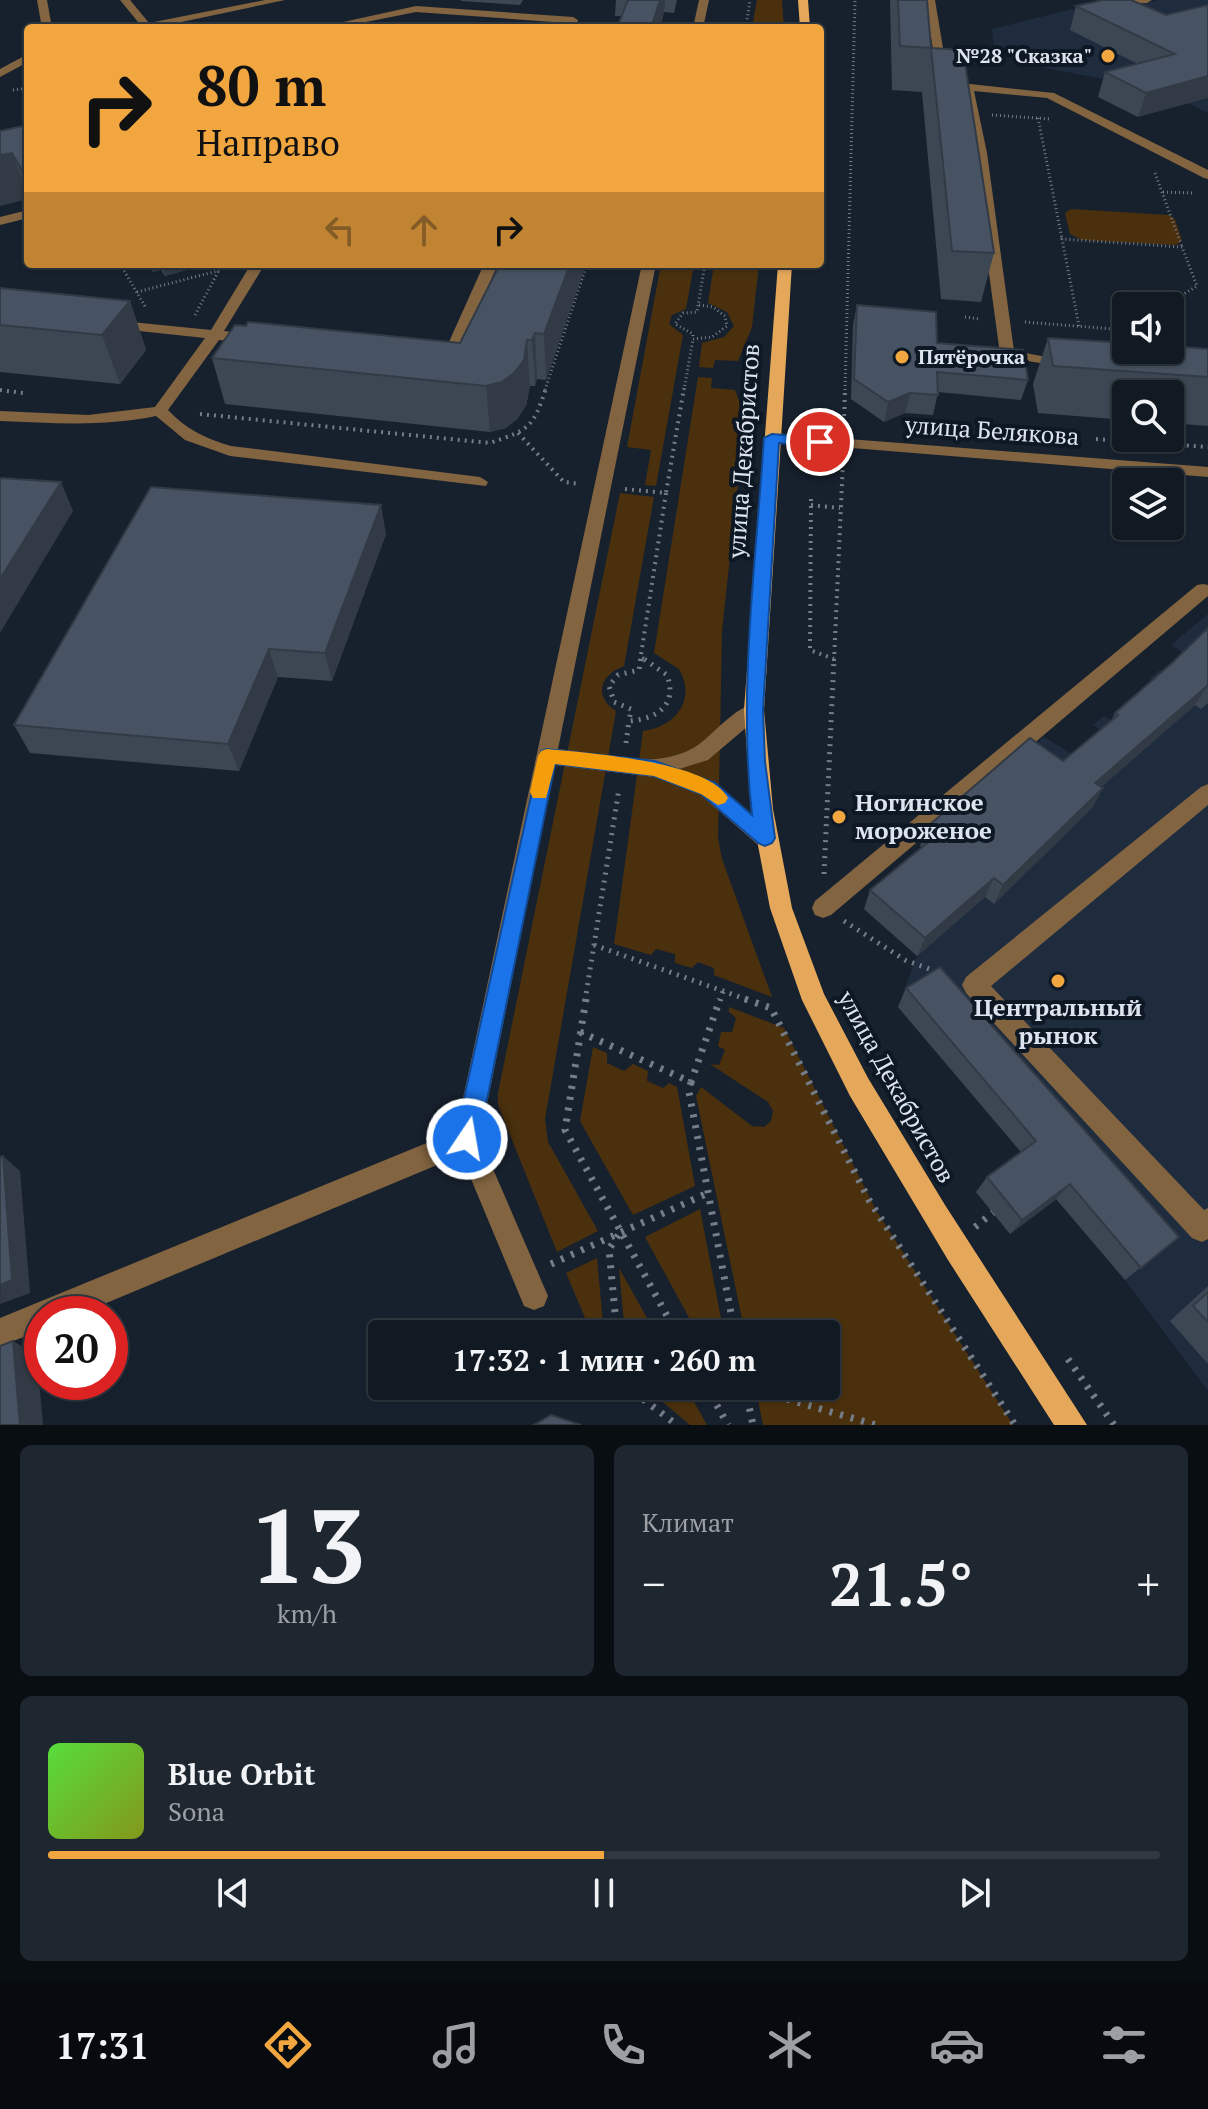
<!DOCTYPE html>
<html lang="ru">
<meta charset="utf-8">
<style>
:root{--surface:#111922;--page:#1e262f;--text:#f1f3f6;--muted:#9ca0a5;--line:#303840;--accent:#f1a63f}
body{margin:0;font-family:"PT Serif",serif;background:var(--page);color:var(--text);height:100vh;display:flex;flex-direction:column;font-size:30px;white-space:nowrap}
*{box-sizing:border-box;margin:0}
p{font-size:26px;color:var(--muted)}
.icon{flex:none;width:44px;height:44px;fill:none;stroke:currentColor;stroke-width:2;stroke-linecap:round;stroke-linejoin:round}
.map{position:relative;height:1425px;overflow:hidden}
.details{display:flex;flex-direction:column;gap:20px;padding:20px;background:#090e13;flex:1}
.details>*{flex:none}
.top-card{position:absolute;left:24px;top:24px;width:800px;height:244px;border-radius:8px;box-shadow:0 2px 6px #0004,0 0 0 2px var(--line);background:#f1a63f;color:#111;overflow:hidden}
.tools{position:absolute;left:1112px;top:292px;display:grid;gap:16px}
.tools a{display:grid;place-items:center;width:72px;height:72px;border-radius:8px;background:var(--surface);box-shadow:0 2px 6px #0004,0 0 0 2px var(--line);font-size:40px}
.speed{position:absolute;left:24px;top:1296px;display:flex;gap:16px;font-size:40px;font-weight:700;text-align:center}
.speed>*{display:grid;place-content:center;width:104px;height:104px;border-radius:50%;background:var(--surface);box-shadow:0 2px 6px #0004,0 0 0 2px var(--line);line-height:1}
.speed .limit{border:12px solid #d22;background:#fff;color:#111}
.pin{position:absolute;display:grid;place-items:center;width:68px;height:68px;color:#fff;margin:-34px;border:4px solid #fff;border-radius:50%;box-shadow:0 2px 8px #0007}
.me{position:absolute;width:88px;margin:-44px;rotate:12deg;stroke-linejoin:round;filter:drop-shadow(0 0 6px #0008)}
.turn{display:flex;align-items:center;gap:28px;height:168px;padding:0 40px;font-size:36px}
.turn .icon{width:104px;height:104px;stroke-width:2.5}
.turn b{display:block;font-size:56px;line-height:68px}
.lanes{display:flex;align-items:center;height:76px;padding:0 40px;background:#0003;justify-content:center;gap:40px;direction:ltr}
.lanes .off{opacity:.35}
.big{font-size:60px;font-weight:700;line-height:1.1}
.details .tile{flex:1;display:flex;flex-direction:column;justify-content:center;gap:12px;min-width:0;padding:0 28px;border-radius:12px;background:var(--page)}
.details .dial{align-items:center;gap:0}
.dial b{font-size:104px;line-height:1}
.song{display:flex;align-items:center;gap:24px}
.cover{width:96px;height:96px;border-radius:12px;background:linear-gradient(135deg,hsl(110 70% 55%),hsl(70 70% 35%))}
.played{height:8px;border-radius:4px;background:linear-gradient(90deg,var(--accent) 50%,var(--line) 50%)}
.keys{display:flex;justify-content:space-around;direction:ltr}
.heat{display:flex;justify-content:space-between;align-items:center;font-size:44px;direction:ltr}
.details .tiles{flex:1;display:grid;gap:20px;grid-template-columns:1fr 1fr}
.tile:last-child{grid-column:span 2}
.trip{position:absolute;left:368px;top:1320px;width:472px;height:80px;border-radius:8px;background:var(--surface);box-shadow:0 2px 6px #0004,0 0 0 2px var(--line);font-weight:700;line-height:80px;text-align:center}
.dock{display:flex;height:128px;justify-content:space-around;align-items:center;background:#070a0e;color:var(--muted)}
.dock .icon{width:56px;height:56px}
.dock .current{color:var(--accent)}
.dock b{font-size:36px;color:var(--text)}
.map>svg:first-child{display:block}
</style>
<div class="map">
<svg width="1208" height="1425" viewBox="0 0 1208 1425">
<rect width="100%" height="100%" fill="#17212e"/>
<g fill="#1e2c3e">
<path d="M 1159,0 L 1208,0 L 1208,113 L 1161,90 L 1020,63 L 994,49 L 992,29 L 1094,4 L 1138,4 Z"/>
<path d="M 1208,614 L 1208,1391 L 1125,1280 L 1057,1199 L 1010,1234 L 976,1192 L 1024,1156 L 898,1007 L 917,956 L 864,909 L 1019,757 L 1044,737 L 1080,759 L 1107,734 L 1093,725 L 1104,716 L 1116,723 L 1159,684 L 1150,678 L 1160,670 L 1168,675 L 1188,656 L 1171,645 Z"/>
</g>
<g fill="#4a300d">
<path d="M 757,0 L 782,0 L 784,28 L 752,28 Z"/>
<path d="M 1071,209 L 1169,215 L 1175,219 L 1182,241 L 1176,245 L 1082,240 L 1070,234 L 1065,213 Z"/>
<path d="M 661,264 L 694,264 L 686,309 L 672,315 L 669,324 L 683,335 L 656,486 L 645,485 L 651,450 L 627,447 Z"/>
<path d="M 714,264 L 759,264 L 752,327 L 738,361 L 715,360 L 713,368 L 699,367 L 702,343 L 724,337 L 734,326 L 727,312 L 708,303 Z"/>
<path d="M 698,377 L 712,378 L 711,388 L 735,390 L 745,417 L 722,631 L 718,838 L 722,859 L 772,997 L 714,975 L 714,968 L 698,962 L 692,968 L 675,963 L 675,954 L 656,949 L 651,955 L 614,944 L 643,731 C 675,727 697,700 679,669 L 654,653 Z"/>
<path d="M 620,493 L 654,497 L 624,666 C 600,675 593,696 616,711 L 545,1119 L 548,1142 L 598,1231 L 557,1252 L 498,1105 L 498,1093 Z"/>
<path d="M 729,1007 L 784,1028 L 876,1210 L 1013,1425 L 763,1425 L 755,1386 L 826,1386 L 826,1334 L 745,1334 L 696,1096 L 701,1087 L 752,1126 L 764,1127 L 771,1121 L 773,1111 L 768,1102 L 710,1064 L 719,1065 L 725,1050 L 718,1046 L 721,1032 L 732,1032 L 736,1018 L 729,1012 Z"/>
<path d="M 593,1047 L 607,1053 L 607,1063 L 624,1071 L 633,1064 L 648,1071 L 647,1081 L 663,1088 L 669,1083 L 677,1087 L 695,1186 L 633,1215 L 580,1121 Z"/>
<path d="M 700,1209 L 724,1334 L 698,1334 L 645,1237 Z"/>
<path d="M 597,1258 L 604,1334 L 592,1334 L 566,1273 Z"/>
<path d="M 619,1268 L 656,1334 L 625,1334 Z"/>
<path d="M 644,1386 L 685,1386 L 707,1425 L 690,1425 Z"/>
</g>
<g fill="none" stroke-linecap="round" stroke-linejoin="round">
<g stroke="#747d88" stroke-width="3" stroke-dasharray="1 3" stroke-linecap="butt">
<path d="M 742,28 L 746,27 L 750,0"/>
<path d="M 13,90 L 28,88"/>
<path d="M 992,115 L 1050,119"/>
<path d="M 1038,118 L 1062,239"/>
<path d="M 1155,173 L 1182,247"/>
<path d="M 1163,192 L 1194,193"/>
<path d="M 120,264 L 146,308"/>
<path d="M 137,292 L 221,270"/>
<path d="M 699,305 L 713,307 L 725,316 L 727,326 L 712,337 L 693,339 L 693,334 L 675,324 L 683,313 L 697,312 L 705,264"/>
<path d="M 195,315 L 219,270"/>
<path d="M 965,317 L 980,319"/>
<path d="M 1025,322 L 1126,330"/>
<path d="M 1079,326 L 1062,239 L 1182,247 L 1197,286 L 1164,306"/>
<path d="M 545,390 L 587,264"/>
<path d="M 684,390 L 693,339"/>
<path d="M 845,390 L 855,0"/>
</g>
<g stroke="#747d88" stroke-width="4" stroke-dasharray="2 5" stroke-linecap="butt">
<path d="M 0,390 L 23,393"/>
<path d="M 200,414 L 490,443 C 530,429 533,428 546,388"/>
<path d="M 844,423 L 845,388"/>
<path d="M 518,433 L 564,482 L 580,484"/>
<path d="M 1096,439 L 1208,447"/>
<path d="M 625,489 L 666,493 L 684,388"/>
<path d="M 811,499 L 810,650 L 834,659"/>
<path d="M 811,505 L 840,508"/>
<path d="M 642,658 L 647,661"/>
<path d="M 640,661 L 666,493"/>
<path d="M 834,661 L 843,461"/>
</g>
<g stroke="#747d88" stroke-width="5" stroke-dasharray="2 6" stroke-linecap="butt">
<path d="M 641,659 L 639,670 L 618,675 L 609,686 L 614,702 L 631,709 L 629,721 C 657,719 678,705 667,675 L 644,659"/>
<path d="M 626,743 L 629,721"/>
<path d="M 824,874 L 834,659"/>
<path d="M 844,921 L 905,960 L 940,973"/>
<path d="M 594,945 L 751,1001"/>
<path d="M 585,1001 L 619,789"/>
<path d="M 720,1001 L 723,991"/>
</g>
<g stroke="#747d88" stroke-width="7" stroke-dasharray="3 8" stroke-linecap="butt">
<path d="M 586,999 L 565,1130 L 677,1334"/>
<path d="M 745,999 L 771,1008 L 869,1200 L 1015,1425"/>
<path d="M 580,1032 L 691,1082 L 720,999"/>
<path d="M 691,1082 L 689,1092 L 735,1334"/>
<path d="M 975,1227 L 995,1211"/>
<path d="M 551,1264 L 708,1193"/>
<path d="M 617,1334 L 609,1249 L 619,1234"/>
<path d="M 1068,1359 L 1114,1425"/>
<path d="M 626,1386 L 677,1425"/>
<path d="M 706,1386 L 728,1425"/>
<path d="M 745,1387 L 876,1425"/>
<path d="M 745,1387 L 753,1425"/>
</g>
<g fill="#826441" fill-rule="evenodd">
<path d="M 37,0 L 47,0 L 52,28 L 42,28 Z"/>
<path d="M 120,0 L 130,0 L 149,23 L 265,0 L 285,0 L 153,28 L 143,28 Z"/>
<path d="M 699,0 L 709,0 L 703,28 L 693,28 Z"/>
<path d="M 925,0 L 935,0 L 948,78 L 961,83 L 1054,93 L 1208,170 L 1208,179 L 1204,178 L 1047,98 L 974,91 L 987,153 L 1014,351 L 1073,362 L 1073,368 L 1007,358 L 1000,354 L 964,90 L 938,80 Z"/>
<path d="M 1100,0 L 1152,0 L 1147,3 L 1105,3 Z"/>
<path d="M 416,6 L 573,17 L 578,20 L 576,28 L 566,28 L 567,23 L 416,12 L 336,28 L 316,28 Z"/>
<path d="M 28,54 L 28,62 L 0,77 L 0,69 Z"/>
<path d="M 28,210 L 28,218 L 0,225 L 0,217 Z"/>
<path d="M 251,264 L 265,264 L 224,331 L 255,335 L 262,339 L 255,343 L 219,340 L 168,410 C 186,429 206,439 231,446 L 480,477 L 488,482 L 486,486 L 230,456 L 185,440 L 156,416 C 104,427 53,423 0,421 L 0,411 L 88,415 L 155,407 L 205,338 L 111,328 L 104,324 L 111,320 L 211,330 Z"/>
<path d="M 484,264 L 498,264 L 456,358 L 449,362 L 437,360 L 435,357 L 444,353 Z"/>
<path d="M 642,264 L 656,264 L 558,749 C 601,754 655,771 695,747 C 712,737 741,698 761,705 L 764,710 L 761,715 L 708,760 L 679,769 L 715,783 L 773,832 L 776,838 L 773,844 L 765,847 L 757,844 L 701,795 L 654,777 L 555,765 L 480,1139 L 548,1296 L 544,1306 L 534,1310 L 524,1306 L 461,1155 L 80,1314 L 42,1314 L 42,1330 L 0,1346 L 0,1318 L 456,1131 Z"/>
<path d="M 772,433 L 1208,467 L 1208,477 L 766,441 L 766,435 Z"/>
<path d="M 1203,584 L 1208,585 L 1208,596 L 831,915 L 823,918 L 815,915 L 812,908 L 815,901 L 1197,585 Z"/>
<path d="M 1208,784 L 1208,805 L 991,986 L 1204,1210 L 1208,1208 L 1208,1239 L 1202,1242 L 1192,1238 L 966,993 L 962,985 L 966,977 L 1201,787 Z"/>
</g>
<g fill="#e5a85b" fill-rule="evenodd">
<path d="M 798,0 L 808,0 L 810,28 L 800,28 Z"/>
<path d="M 778,264 L 792,264 L 764,710 L 773,809 L 792,908 L 824,994 L 868,1078 L 945,1205 L 1087,1425 L 1054,1425 L 948,1260 L 850,1096 L 802,1000 L 770,908 L 751,809 L 744,710 Z"/>
</g>
</g>
<g fill="#3d4754">
<path d="M 461,0 L 523,0 L 520,5 L 461,1 Z"/>
<path d="M 616,0 L 677,0 L 674,13 L 664,12 L 660,28 L 617,28 L 622,16 L 615,16 Z"/>
<path d="M 890,0 L 927,0 L 931,48 L 994,253 L 981,302 L 941,299 L 922,92 L 892,90 Z"/>
<path d="M 1208,5 L 1138,117 L 1098,97 L 1105,72 L 1138,64 L 1070,30 L 1076,6 L 1166,15 Z"/>
<path d="M 28,125 L 28,199 L 0,131 Z"/>
<path d="M 147,264 L 209,264 L 165,276 L 161,270 L 153,272 Z"/>
<path d="M 584,270 L 546,380 L 537,379 L 535,386 L 530,386 L 526,406 L 517,419 L 506,428 L 490,432 L 225,404 L 212,358 L 460,343 Z"/>
<path d="M 0,288 L 130,301 L 146,350 L 120,384 L 0,372 Z"/>
<path d="M 857,305 L 937,343 L 1028,380 L 1021,400 L 938,392 L 933,415 L 905,413 L 884,422 L 851,399 L 853,325 Z"/>
<path d="M 1048,338 L 1208,349 L 1208,426 L 1170,423 L 1170,394 L 1126,394 L 1126,420 L 1038,413 L 1033,384 Z"/>
<path d="M 386,534 L 332,681 L 278,677 L 239,771 L 30,753 L 14,725 Z"/>
<path d="M 1208,628 L 1208,703 L 1201,709 L 1195,705 L 1101,787 L 1103,788 L 1092,808 L 994,904 L 985,897 L 917,956 L 864,909 L 870,890 L 922,848 L 920,846 L 927,827 L 1063,761 L 1111,721 L 1115,713 L 1171,664 Z"/>
<path d="M 906,988 L 1179,1237 L 1125,1280 L 1056,1199 L 1010,1234 L 976,1192 L 987,1177 L 1021,1152 L 898,1007 Z"/>
<path d="M 1208,1286 L 1208,1364 L 1170,1321 Z"/>
</g>
<g fill="#323a45">
<path d="M 660,0 L 665,0 L 664,12 L 660,28 L 651,28 Z"/>
<path d="M 1208,76 L 1208,98 L 1138,117 L 1146,93 Z"/>
<path d="M 12,153 L 28,195 L 28,199 L 0,206 L 0,155 Z"/>
<path d="M 150,264 L 159,264 L 161,270 L 153,272 Z"/>
<path d="M 162,264 L 209,264 L 165,276 Z"/>
<path d="M 570,264 L 584,264 L 584,270 L 546,380 L 544,334 Z"/>
<path d="M 130,301 L 146,350 L 120,384 L 102,335 Z"/>
<path d="M 535,333 L 537,379 L 535,386 L 532,340 Z"/>
<path d="M 527,340 L 530,386 L 526,406 L 517,419 L 506,428 L 490,432 L 486,386 Z"/>
<path d="M 910,393 L 905,413 L 884,422 L 888,402 Z"/>
<path d="M 61,482 L 73,511 L 0,633 L 0,579 Z"/>
<path d="M 381,505 L 386,534 L 332,681 L 325,653 Z"/>
<path d="M 269,649 L 278,677 L 239,771 L 228,744 Z"/>
<path d="M 1207,686 L 1195,705 L 1084,802 L 1095,783 Z"/>
<path d="M 1103,788 L 1092,808 L 994,904 L 1003,885 Z"/>
<path d="M 994,878 L 985,897 L 917,956 L 925,938 Z"/>
<path d="M 3,1156 L 20,1171 L 30,1293 L 0,1304 Z"/>
<path d="M 1070,1184 L 1056,1199 L 1010,1234 L 1022,1220 Z"/>
<path d="M 13,1341 L 37,1355 L 43,1425 L 20,1425 Z"/>
</g>
<g fill="#475362" stroke="#323a45" stroke-width="2">
<path d="M 628,0 L 660,0 L 651,28 L 617,28 Z"/>
<path d="M 898,0 L 927,0 L 931,48 L 900,46 Z"/>
<path d="M 1103,0 L 1131,0 L 1166,15 L 1208,5 L 1208,76 L 1146,93 L 1105,72 L 1175,54 L 1076,6 Z"/>
<path d="M 931,48 L 963,50 L 994,253 L 952,251 Z"/>
<path d="M 28,125 L 28,181 L 12,153 L 0,155 L 0,131 Z"/>
<path d="M 500,264 L 570,264 L 544,334 L 535,333 L 532,340 L 527,340 L 524,360 L 514,373 L 502,382 L 486,386 L 212,358 L 235,325 L 246,326 L 248,322 L 460,343 Z"/>
<path d="M 0,288 L 130,301 L 102,335 L 0,325 Z"/>
<path d="M 857,305 L 936,312 L 937,343 L 1023,350 L 1028,380 L 937,372 L 938,395 L 910,393 L 888,402 L 854,379 Z"/>
<path d="M 1048,338 L 1126,343 L 1126,350 L 1170,350 L 1170,346 L 1208,349 L 1208,377 L 1053,366 Z"/>
<path d="M 0,478 L 61,482 L 0,579 Z"/>
<path d="M 151,487 L 381,505 L 325,653 L 269,649 L 228,744 L 14,725 Z"/>
<path d="M 1208,628 L 1208,686 L 1207,686 L 1095,783 L 1103,788 L 1003,885 L 994,878 L 925,938 L 870,890 L 937,835 L 927,827 L 1030,738 L 1063,761 L 1118,715 L 1115,713 L 1171,664 Z"/>
<path d="M 940,967 L 1179,1237 L 1141,1268 L 1070,1184 L 1022,1220 L 987,1177 L 1036,1141 L 906,988 Z"/>
<path d="M 3,1156 L 12,1280 L 0,1285 L 0,1157 Z"/>
<path d="M 1208,1292 L 1208,1322 L 1193,1306 Z"/>
<path d="M 13,1341 L 20,1425 L 0,1425 L 0,1346 Z"/>
<path d="M 551,1415 L 581,1425 L 534,1425 Z"/>
</g>
<path fill="#1a73e8" stroke="#114b97" stroke-width="2" d="M 772,434 L 820,438 L 827,442 L 820,447 L 779,443 L 763,710 L 765,762 L 775,838 L 772,843 L 765,846 L 758,843 L 701,794 L 654,776 L 555,764 L 479,1139 L 476,1147 L 467,1150 L 459,1147 L 455,1139 L 541,751 L 547,749 L 655,761 L 715,783 L 752,815 C 738,690 756,563 764,438 Z"/>
<path fill="#f59e0b" d="M 547,749 C 587,753 709,761 728,798 L 725,803 L 718,805 L 701,794 L 654,776 L 555,764 L 546,798 L 533,798 L 530,792 L 538,756 L 541,751 Z"/>
<g fill="#f1a63f" stroke="#0e1824" stroke-width="3">
<circle cx="1108" cy="56" r="8"/>
<circle cx="902" cy="357" r="8"/>
<circle cx="839" cy="817" r="8"/>
<circle cx="1058" cy="981" r="8"/>
</g>
<g text-anchor="middle" stroke-width="8" stroke-linejoin="round" paint-order="stroke">
<g font-size="20" font-weight="bold" fill="#dde4ed" stroke="#0e1824" text-anchor="end">
<text x="1092" y="63">№28 "Сказка"</text>
<text x="918" y="364" text-anchor="start">Пятёрочка</text>
</g>
<g font-size="24" fill="#dde4ed" stroke="#0e1824">
<text transform="translate(992 431) rotate(4)" y="8">улица Белякова</text>
<text transform="translate(744 451) rotate(-86)" y="8">улица Декабристов</text>
<text transform="translate(896 1087) rotate(61)" y="8">улица Декабристов</text>
</g>
<g font-size="24" font-weight="bold" fill="#dde4ed" stroke="#0e1824" text-anchor="start">
<text x="855" y="811">Ногинское<tspan x="855" dy="28">мороженое</tspan></text>
<text x="1058" y="1016" text-anchor="middle">Центральный<tspan x="1058" dy="28">рынок</tspan></text>
</g>
</g>
</svg>
<div class="tools">
<a><svg class="icon" aria-label="sound" viewBox="0 0 24 24"><path d="M4 9h4l5-4v14l-5-4H4zM17 9q2 3 0 6"/></svg></a>
<a><svg class="icon" aria-label="search" viewBox="0 0 24 24"><circle cx="10" cy="10" r="6"/><path d="M15 15l6 6"/></svg></a>
<a><svg class="icon" aria-label="layers" viewBox="0 0 24 24"><path d="M12 4l9 5-9 5-9-5zM3 14l9 5 9-5"/></svg></a>
</div>
<div class="speed"><div class="limit">20</div></div>
<div class="pin" style="left:820px;top:442px;background:#d93025"><svg class="icon" aria-label="arrive" viewBox="0 0 24 24"><path d="M6 21V4h12l-3 4 3 4H6"/></svg></div>
<svg class="me" style="left:467px;top:1139px" viewBox="-20 -20 40 40"><circle r="17" fill="#1a73e8" stroke="#fff" stroke-width="3"/><path d="M0-11L8 9 0 5-8 9z" fill="#fff"/></svg>
<div class="trip">17:32 · 1 мин · 260 m</div>
<div class="top-card">
<div class="turn"><svg class="icon" aria-label="right" viewBox="0 0 24 24"><path d="M7 20v-9h11M14 6l5 5-5 5"/></svg><div><b>80 m</b>Направо</div></div>
<div class="lanes"><svg class="icon off" aria-label="left" viewBox="0 0 24 24"><path d="M17 20v-9H6M10 6l-5 5 5 5"/></svg><svg class="icon off" aria-label="ahead" viewBox="0 0 24 24"><path d="M12 20V5M6 11l6-6 6 6"/></svg><svg class="icon" aria-label="right" viewBox="0 0 24 24"><path d="M7 20v-9h11M14 6l5 5-5 5"/></svg></div>
</div>
</div>
<section class="details">
<div class="tiles">
<div class="tile dial"><b>13</b><p>km/h</p></div>
<div class="tile"><p>Климат</p>
<div class="heat"><a>−</a><b class="big">21.5°</b><a>+</a></div>
</div>
<div class="tile">
<div class="song"><i class="cover"></i><div><b>Blue Orbit</b><p>Sona</p></div></div>
<div class="played"></div>
<div class="keys"><svg class="icon" aria-label="previous" viewBox="0 0 24 24"><path d="M18 5L8 12l10 7zM5 5v14"/></svg><svg class="icon" aria-label="pause" viewBox="0 0 24 24"><path d="M8 5v14M16 5v14"/></svg><svg class="icon" aria-label="next" viewBox="0 0 24 24"><path d="M6 5l10 7-10 7zM19 5v14"/></svg></div>
</div>
</div>
</section>
<nav class="dock">
<b>17:31</b>
<svg class="icon current" aria-label="directions" viewBox="0 0 24 24"><path d="M12 3l9 9-9 9-9-9zM9 14v-3h6M13 9l2 2-2 2"/></svg>
<svg class="icon" aria-label="music" viewBox="0 0 24 24"><path d="M9 18V5l10-2v13"/><circle cx="6" cy="18" r="3"/><circle cx="16" cy="16" r="3"/></svg>
<svg class="icon" aria-label="phone" viewBox="0 0 24 24"><path d="M5 4h4l2 5-3 2q2 4 5 5l2-3 5 2v4C11 20 4 13 5 4z"/></svg>
<svg class="icon" aria-label="climate" viewBox="0 0 24 24"><path d="M12 3v18M4 7l16 10M4 17L20 7"/></svg>
<svg class="icon" aria-label="car" viewBox="0 0 24 24"><path d="M5 17H2v-5l4-1 3-4h7l3 4 3 1v5h-3M9 17h6M6 11h13"/><circle cx="7" cy="17" r="2"/><circle cx="17" cy="17" r="2"/></svg>
<svg class="icon" aria-label="filters" viewBox="0 0 24 24"><path d="M4 7h16M4 17h16"/><circle cx="9" cy="7" r="2"/><circle cx="15" cy="17" r="2"/></svg>
</nav>
